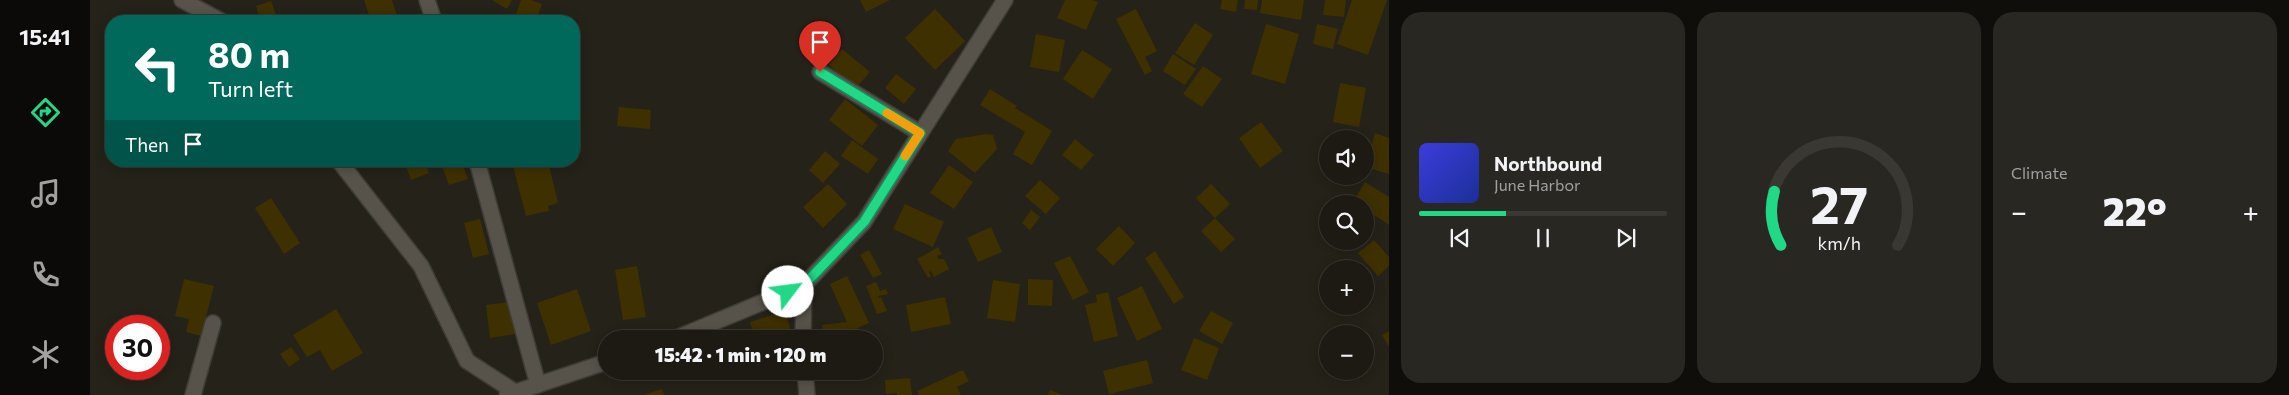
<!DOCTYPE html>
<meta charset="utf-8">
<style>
:root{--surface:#1c1a13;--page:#292721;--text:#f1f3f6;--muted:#a0a1a0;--line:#3a3833;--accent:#21d887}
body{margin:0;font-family:Commissioner,sans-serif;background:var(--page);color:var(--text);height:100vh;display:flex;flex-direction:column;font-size:19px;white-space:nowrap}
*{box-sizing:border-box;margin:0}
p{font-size:16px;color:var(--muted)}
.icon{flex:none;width:28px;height:28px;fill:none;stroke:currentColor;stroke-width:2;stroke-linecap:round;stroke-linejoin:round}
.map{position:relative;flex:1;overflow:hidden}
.side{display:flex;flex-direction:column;gap:12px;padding:12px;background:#0f0e0a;width:900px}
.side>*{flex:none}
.banner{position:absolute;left:15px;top:15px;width:475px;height:152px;border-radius:20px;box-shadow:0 2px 12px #0003,0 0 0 1px var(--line);background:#00695c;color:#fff;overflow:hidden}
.controls{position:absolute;left:1229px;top:130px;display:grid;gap:10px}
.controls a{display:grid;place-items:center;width:55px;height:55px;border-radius:50%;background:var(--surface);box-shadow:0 2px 12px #0003,0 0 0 1px var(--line);font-size:25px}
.speed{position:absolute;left:15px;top:315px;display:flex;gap:10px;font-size:25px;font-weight:700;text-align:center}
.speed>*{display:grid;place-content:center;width:65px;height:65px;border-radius:50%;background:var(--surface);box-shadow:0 2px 12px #0003,0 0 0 1px var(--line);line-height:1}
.speed .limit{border:8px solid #d22;background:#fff;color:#111}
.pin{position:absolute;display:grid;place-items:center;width:42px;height:42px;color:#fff;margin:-51px -21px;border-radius:50% 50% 50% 0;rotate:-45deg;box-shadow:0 0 5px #0007}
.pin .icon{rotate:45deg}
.me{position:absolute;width:55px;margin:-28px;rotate:60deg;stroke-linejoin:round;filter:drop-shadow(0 0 4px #0008)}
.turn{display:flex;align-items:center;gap:18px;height:105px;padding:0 20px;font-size:22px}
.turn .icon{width:65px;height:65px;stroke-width:2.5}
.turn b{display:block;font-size:35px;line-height:42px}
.then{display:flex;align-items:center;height:48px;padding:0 20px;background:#0003;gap:10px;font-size:19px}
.big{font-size:38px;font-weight:800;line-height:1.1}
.side .card{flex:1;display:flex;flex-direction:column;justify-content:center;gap:8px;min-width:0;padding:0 18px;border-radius:20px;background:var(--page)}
.side .dial{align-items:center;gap:0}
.dial svg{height:130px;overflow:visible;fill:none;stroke:var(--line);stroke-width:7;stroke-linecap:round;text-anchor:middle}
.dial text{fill:var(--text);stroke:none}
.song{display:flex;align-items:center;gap:15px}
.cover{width:60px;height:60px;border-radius:8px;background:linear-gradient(135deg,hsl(240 70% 55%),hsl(230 70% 35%))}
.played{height:5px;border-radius:2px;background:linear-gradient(90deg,var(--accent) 35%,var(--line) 35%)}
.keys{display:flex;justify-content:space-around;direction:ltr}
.heat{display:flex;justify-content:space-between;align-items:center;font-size:28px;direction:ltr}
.side .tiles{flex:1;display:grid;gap:12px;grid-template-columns:repeat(3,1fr)}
.trip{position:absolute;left:508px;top:330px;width:285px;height:50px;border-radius:25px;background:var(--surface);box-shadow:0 2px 12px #0003,0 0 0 1px var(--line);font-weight:800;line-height:50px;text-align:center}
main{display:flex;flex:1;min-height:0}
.menu{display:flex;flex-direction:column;width:90px;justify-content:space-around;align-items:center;background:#0b0a08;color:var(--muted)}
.menu .icon{width:35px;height:35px}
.menu .active{color:var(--accent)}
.menu b{font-size:22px;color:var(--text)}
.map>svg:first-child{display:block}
</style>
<main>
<nav class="menu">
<b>15:41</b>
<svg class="icon active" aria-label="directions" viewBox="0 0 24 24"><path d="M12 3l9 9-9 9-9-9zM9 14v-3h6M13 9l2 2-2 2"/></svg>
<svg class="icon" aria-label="music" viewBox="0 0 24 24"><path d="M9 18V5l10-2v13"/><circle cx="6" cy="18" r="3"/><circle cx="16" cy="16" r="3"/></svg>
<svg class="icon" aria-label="phone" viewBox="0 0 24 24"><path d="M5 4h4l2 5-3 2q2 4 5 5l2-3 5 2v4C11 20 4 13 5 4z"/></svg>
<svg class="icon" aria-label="climate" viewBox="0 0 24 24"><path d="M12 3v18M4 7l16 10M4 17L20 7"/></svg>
</nav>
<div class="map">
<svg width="1299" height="395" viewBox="0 0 1299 395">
<rect width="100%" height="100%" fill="#252219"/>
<g fill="#3f3000">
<path d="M 274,0 L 302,0 L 309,21 L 281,21 Z"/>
<path d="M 402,0 L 422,0 L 417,9 Z"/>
<path d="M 431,0 L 441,0 L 452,4 L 446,21 L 424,20 Z"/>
<path d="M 770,0 L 800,0 L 776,12 Z"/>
<path d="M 975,0 L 1002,0 L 1008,2 L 996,30 L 967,18 Z"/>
<path d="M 1132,0 L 1148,0 L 1146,12 L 1130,9 Z"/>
<path d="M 1155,0 L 1168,0 L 1167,10 L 1154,9 Z"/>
<path d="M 1172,0 L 1214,0 L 1211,20 L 1170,13 Z"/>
<path d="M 1235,0 L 1256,0 L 1254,17 L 1233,15 Z"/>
<path d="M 1262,0 L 1297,0 L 1278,55 L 1247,44 Z"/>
<path d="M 181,1 L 186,15 L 170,20 L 166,6 Z"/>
<path d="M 845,9 L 875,41 L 845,70 L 815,38 Z"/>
<path d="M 1046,9 L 1067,51 L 1055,57 L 1062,71 L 1055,75 L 1026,19 Z"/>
<path d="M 1105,23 L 1123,35 L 1104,65 L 1085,53 Z"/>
<path d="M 1176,24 L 1209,34 L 1195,84 L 1161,74 Z"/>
<path d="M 1227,24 L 1248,29 L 1243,49 L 1223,44 Z"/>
<path d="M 946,34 L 975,40 L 969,72 L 940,67 Z"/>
<path d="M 752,49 L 780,72 L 766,88 L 739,65 Z"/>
<path d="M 992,50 L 1022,69 L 1003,99 L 973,79 Z"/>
<path d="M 1083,54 L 1106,69 L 1095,85 L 1073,71 Z"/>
<path d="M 1113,66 L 1132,79 L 1112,107 L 1093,94 Z"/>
<path d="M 806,74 L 826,89 L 814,104 L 795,88 Z"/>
<path d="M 1250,83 L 1276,88 L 1269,127 L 1243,122 Z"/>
<path d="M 900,89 L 927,106 L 925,108 L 962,131 L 942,165 L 923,154 L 935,132 L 890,105 Z"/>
<path d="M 755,99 L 788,125 L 772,146 L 739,120 Z"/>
<path d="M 529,107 L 561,110 L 560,129 L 527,126 Z"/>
<path d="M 1171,122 L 1193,151 L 1170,168 L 1149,138 Z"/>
<path d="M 1285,133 L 1299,138 L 1299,174 L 1275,167 Z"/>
<path d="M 896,134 L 903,135 L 907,149 L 885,173 L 858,151 L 866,139 Z"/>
<path d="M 985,139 L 1004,155 L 991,170 L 972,155 Z"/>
<path d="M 762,140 L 788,159 L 778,174 L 751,156 Z"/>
<path d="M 735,151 L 750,164 L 733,183 L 719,170 Z"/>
<path d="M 314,161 L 334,161 L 339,173 L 321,180 Z"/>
<path d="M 350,161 L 371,161 L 378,179 L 359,185 Z"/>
<path d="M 441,161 L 458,161 L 468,203 L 458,206 L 459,211 L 436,216 L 423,166 Z"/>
<path d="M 859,165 L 883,182 L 864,209 L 840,193 Z"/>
<path d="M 950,180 L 970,198 L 956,214 L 935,196 Z"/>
<path d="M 1275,182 L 1299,197 L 1299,225 L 1275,209 L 1275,204 L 1263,202 Z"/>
<path d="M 738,184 L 757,204 L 733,228 L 713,207 Z"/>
<path d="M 1121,184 L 1140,204 L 1125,218 L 1106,198 Z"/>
<path d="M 181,198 L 210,243 L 194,254 L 165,208 Z"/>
<path d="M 815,204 L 854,222 L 843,247 L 803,229 Z"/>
<path d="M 941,210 L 950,217 L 940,230 L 932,223 Z"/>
<path d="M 1125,218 L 1145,239 L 1131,252 L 1111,231 Z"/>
<path d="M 390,219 L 399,254 L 383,258 L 374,223 Z"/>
<path d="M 1029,226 L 1045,243 L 1023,266 L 1006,249 Z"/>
<path d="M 901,227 L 912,252 L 888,262 L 877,238 Z"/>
<path d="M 1284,240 L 1299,257 L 1299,266 L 1288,276 L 1268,253 Z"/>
<path d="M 848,247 L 852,254 L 847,256 L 849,259 L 854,259 L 859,269 L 844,277 L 841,271 L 839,272 L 841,276 L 838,278 L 827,259 Z"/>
<path d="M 779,250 L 792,274 L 783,278 L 770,255 Z"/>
<path d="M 1065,251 L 1094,297 L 1084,304 L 1055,258 Z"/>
<path d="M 980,256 L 999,292 L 983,300 L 964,263 Z"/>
<path d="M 547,266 L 556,317 L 533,320 L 525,270 Z"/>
<path d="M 757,276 L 779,323 L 761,331 L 762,339 L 735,339 L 732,325 L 757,322 L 740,284 Z"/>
<path d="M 94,279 L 124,286 L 111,336 L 96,332 L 99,319 L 85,316 Z"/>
<path d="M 938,279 L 963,280 L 962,306 L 938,305 Z"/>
<path d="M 903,280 L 930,284 L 925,322 L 897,318 Z"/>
<path d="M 786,282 L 790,291 L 796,289 L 798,294 L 788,296 L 789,298 L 791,297 L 797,311 L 787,314 L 776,286 Z"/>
<path d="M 1052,286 L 1072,329 L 1047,341 L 1027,298 Z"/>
<path d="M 487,289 L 501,331 L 461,345 L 447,303 Z"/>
<path d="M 1018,292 L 1028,336 L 1004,342 L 995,305 L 1007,302 L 1006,295 Z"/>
<path d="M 855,297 L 861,324 L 821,332 L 816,305 Z"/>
<path d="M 421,302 L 425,334 L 400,338 L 396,305 Z"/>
<path d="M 246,309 L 273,353 L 242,371 L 230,350 L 217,357 L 203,335 Z"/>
<path d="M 695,311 L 703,339 L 665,339 L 660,322 Z"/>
<path d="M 1121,311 L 1143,323 L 1132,344 L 1109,331 Z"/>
<path d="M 1299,331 L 1299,347 L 1292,335 Z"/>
<path d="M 1104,338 L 1129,348 L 1117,380 L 1091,370 Z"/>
<path d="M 201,347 L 210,359 L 199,367 L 190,354 Z"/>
<path d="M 1057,360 L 1063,383 L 1019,394 L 1013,371 Z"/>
<path d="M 873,370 L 879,381 L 867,387 L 871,395 L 829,395 L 827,391 Z"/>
<path d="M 820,378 L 822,395 L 807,395 L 807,393 L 796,394 L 795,380 Z"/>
<path d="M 572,389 L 574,395 L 553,395 Z"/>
<path d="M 960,390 L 973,395 L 958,395 Z"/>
</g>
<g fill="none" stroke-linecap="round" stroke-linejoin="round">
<g stroke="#3e3c36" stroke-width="18">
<g id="minor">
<path d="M 92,0 L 131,21"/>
<path d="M 337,0 L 344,21"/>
<path d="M 730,72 L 830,133"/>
<path d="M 249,161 L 331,266 L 377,361 L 425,392"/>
<path d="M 387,161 L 448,385"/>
<path d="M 584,339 L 714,285 L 774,222 L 915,0"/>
<path d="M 713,339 L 714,285"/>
<path d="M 715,371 L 717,395"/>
<path d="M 103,395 L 123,323"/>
<path d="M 417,395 L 516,362"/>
</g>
</g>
<use href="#minor" stroke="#57534a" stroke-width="15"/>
</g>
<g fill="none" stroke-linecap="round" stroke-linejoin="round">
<g stroke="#158c58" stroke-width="12">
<path id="route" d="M 698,292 L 714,285 L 774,222 L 830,133 L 730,72"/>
</g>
<use href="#route" stroke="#21d887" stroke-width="9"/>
<path stroke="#f59e0b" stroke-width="9" d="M 797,113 L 830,133 L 815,156"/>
</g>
</svg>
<div class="controls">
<a><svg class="icon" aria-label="sound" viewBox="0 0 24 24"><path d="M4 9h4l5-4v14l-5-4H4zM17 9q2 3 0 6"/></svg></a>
<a><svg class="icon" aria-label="search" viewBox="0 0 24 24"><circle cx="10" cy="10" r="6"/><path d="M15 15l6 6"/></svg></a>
<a>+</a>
<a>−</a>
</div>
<div class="speed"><div class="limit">30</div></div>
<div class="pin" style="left:730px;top:72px;background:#d93025"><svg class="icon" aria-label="arrive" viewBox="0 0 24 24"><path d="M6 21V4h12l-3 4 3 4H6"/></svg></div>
<svg class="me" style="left:698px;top:292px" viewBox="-20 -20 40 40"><circle r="19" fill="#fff"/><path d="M0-13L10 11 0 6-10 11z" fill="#21d887"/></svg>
<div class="trip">15:42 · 1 min · 120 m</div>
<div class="banner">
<div class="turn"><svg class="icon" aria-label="left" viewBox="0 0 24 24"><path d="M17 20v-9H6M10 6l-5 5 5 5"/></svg><div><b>80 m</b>Turn left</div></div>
<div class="then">Then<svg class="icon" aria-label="arrive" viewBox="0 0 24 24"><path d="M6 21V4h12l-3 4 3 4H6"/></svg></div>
</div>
</div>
<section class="side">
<div class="tiles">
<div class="card">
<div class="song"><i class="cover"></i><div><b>Northbound</b><p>June Harbor</p></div></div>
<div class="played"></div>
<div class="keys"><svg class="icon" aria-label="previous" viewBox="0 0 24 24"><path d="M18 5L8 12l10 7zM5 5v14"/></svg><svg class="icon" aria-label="pause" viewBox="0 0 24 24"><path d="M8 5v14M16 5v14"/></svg><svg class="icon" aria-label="next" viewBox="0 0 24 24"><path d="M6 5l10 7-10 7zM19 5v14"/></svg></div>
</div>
<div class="card dial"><svg viewBox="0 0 100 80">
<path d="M14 69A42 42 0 1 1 86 69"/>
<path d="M14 69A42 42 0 0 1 10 36" stroke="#21d887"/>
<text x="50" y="56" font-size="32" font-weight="700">27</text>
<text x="50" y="72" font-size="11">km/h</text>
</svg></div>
<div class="card"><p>Climate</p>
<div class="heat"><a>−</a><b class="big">22°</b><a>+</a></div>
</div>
</div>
</section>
</main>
